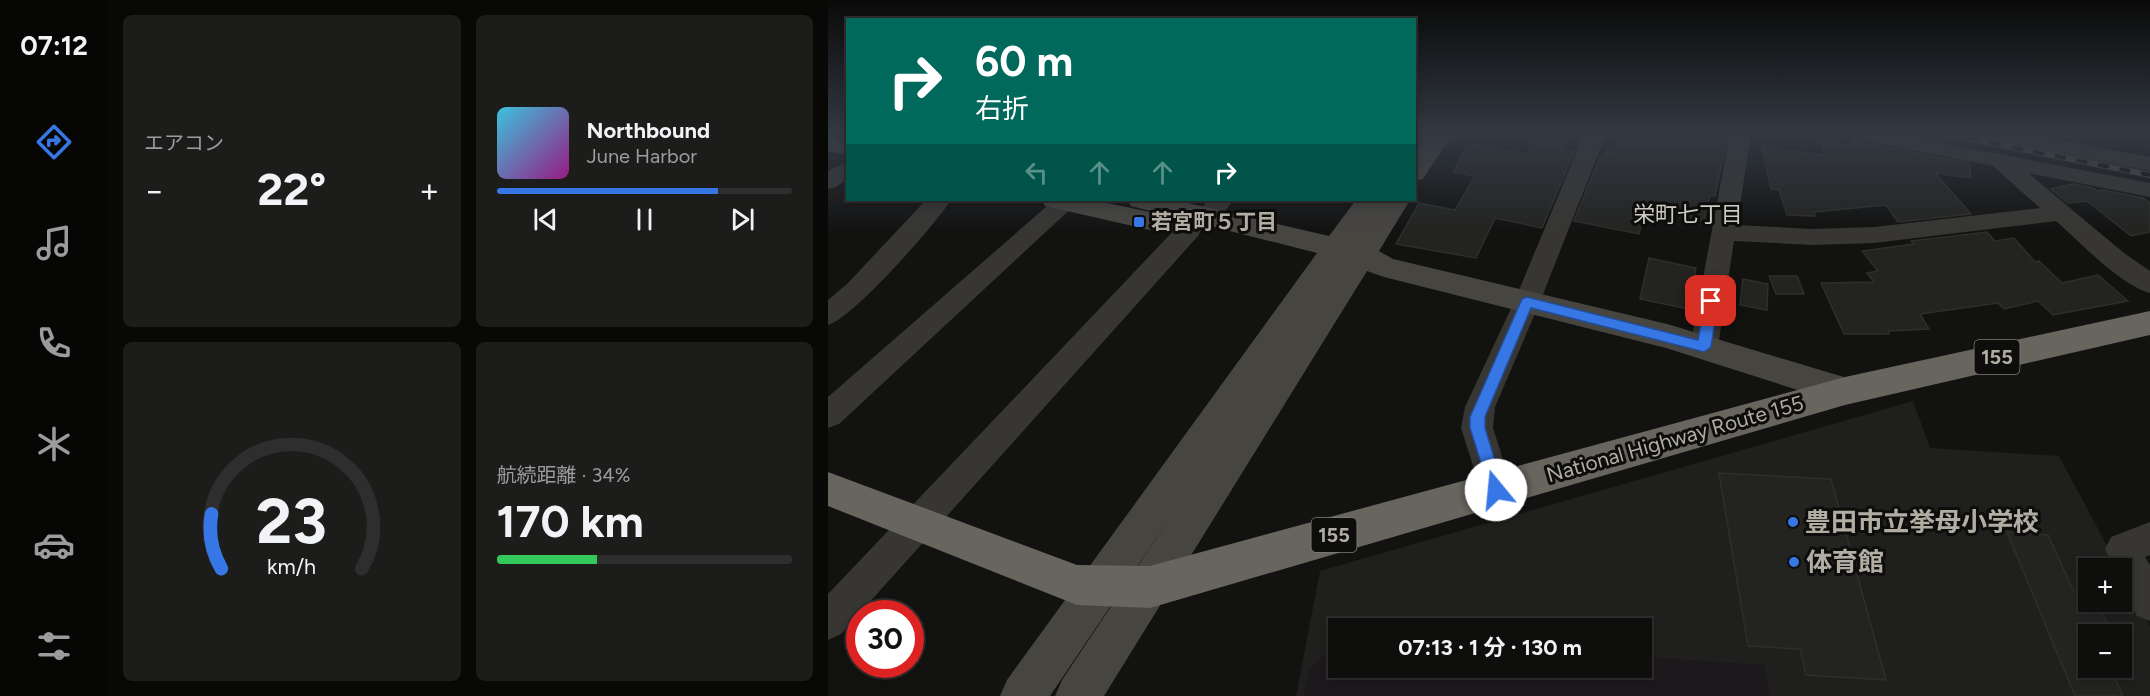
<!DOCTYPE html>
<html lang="ja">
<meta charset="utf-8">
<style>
:root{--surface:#0e0e0d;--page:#1c1c1b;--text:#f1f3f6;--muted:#9b9c9d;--line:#2e2e2e;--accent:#3677e5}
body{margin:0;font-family:Figtree,"Noto Sans JP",sans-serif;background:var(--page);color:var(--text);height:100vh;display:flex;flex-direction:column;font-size:22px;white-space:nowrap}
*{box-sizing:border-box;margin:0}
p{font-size:20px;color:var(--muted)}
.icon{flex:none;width:33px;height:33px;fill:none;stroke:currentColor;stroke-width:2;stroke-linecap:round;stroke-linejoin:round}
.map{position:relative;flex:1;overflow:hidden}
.side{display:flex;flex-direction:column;gap:15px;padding:15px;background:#080807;width:720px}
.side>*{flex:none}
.hud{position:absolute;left:18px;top:18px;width:570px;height:183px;border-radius:0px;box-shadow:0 3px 9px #0003,0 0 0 2px var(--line);background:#00695c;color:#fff;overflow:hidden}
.tools{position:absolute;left:1250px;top:558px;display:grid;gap:12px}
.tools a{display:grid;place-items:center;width:54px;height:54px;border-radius:0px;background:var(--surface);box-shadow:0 3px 9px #0003,0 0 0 2px var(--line);font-size:30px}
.speed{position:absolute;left:18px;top:600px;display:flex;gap:12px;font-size:30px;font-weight:700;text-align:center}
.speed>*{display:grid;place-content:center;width:78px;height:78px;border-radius:50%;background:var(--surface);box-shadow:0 3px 9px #0003,0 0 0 2px var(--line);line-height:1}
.speed .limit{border:9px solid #d22;background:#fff;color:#111}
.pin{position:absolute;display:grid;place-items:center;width:51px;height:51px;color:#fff;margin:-26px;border-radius:12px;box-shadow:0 3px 9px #0006}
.me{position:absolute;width:66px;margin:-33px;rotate:343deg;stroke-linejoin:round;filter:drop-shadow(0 0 4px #0008)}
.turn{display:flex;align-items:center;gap:21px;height:126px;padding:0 30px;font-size:27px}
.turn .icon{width:78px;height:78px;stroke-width:2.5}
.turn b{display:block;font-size:42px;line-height:51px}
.lanes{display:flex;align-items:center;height:57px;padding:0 30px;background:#0003;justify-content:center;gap:30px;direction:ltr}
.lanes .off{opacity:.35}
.big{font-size:45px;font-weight:700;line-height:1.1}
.side .tile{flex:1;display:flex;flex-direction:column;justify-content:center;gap:9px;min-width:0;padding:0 21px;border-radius:9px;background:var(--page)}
.side .dial{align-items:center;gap:0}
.dial svg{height:156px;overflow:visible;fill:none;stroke:var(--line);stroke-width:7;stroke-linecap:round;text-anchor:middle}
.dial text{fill:var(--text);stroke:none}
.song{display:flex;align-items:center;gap:18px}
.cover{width:72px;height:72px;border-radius:9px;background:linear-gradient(135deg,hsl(190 70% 55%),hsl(310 70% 35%))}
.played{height:6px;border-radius:3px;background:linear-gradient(90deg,var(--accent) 75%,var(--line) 75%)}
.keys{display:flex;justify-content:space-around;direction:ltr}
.heat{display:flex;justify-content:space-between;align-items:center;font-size:33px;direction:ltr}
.charge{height:9px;border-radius:4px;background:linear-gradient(90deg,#34c759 34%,var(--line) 0)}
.side .tiles{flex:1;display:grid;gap:15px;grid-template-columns:repeat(2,1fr)}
.trip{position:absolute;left:500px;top:618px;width:324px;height:60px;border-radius:0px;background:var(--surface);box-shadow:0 3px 9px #0003,0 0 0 2px var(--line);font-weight:700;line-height:60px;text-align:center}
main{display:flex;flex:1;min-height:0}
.menu{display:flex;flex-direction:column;width:108px;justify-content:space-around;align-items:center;background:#060605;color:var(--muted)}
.menu .icon{width:42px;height:42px}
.menu .selected{color:var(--accent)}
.menu b{font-size:27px;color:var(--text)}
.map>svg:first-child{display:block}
</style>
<main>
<nav class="menu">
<b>07:12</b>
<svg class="icon selected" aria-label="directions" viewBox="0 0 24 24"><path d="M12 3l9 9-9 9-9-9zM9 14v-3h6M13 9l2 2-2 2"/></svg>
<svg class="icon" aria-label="music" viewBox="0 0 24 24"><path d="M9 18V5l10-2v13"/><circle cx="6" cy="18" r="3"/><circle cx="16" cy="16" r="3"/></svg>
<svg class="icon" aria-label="phone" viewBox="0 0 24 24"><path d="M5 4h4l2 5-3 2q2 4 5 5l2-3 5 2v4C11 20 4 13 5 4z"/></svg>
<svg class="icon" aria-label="climate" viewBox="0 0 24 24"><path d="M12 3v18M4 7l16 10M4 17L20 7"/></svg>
<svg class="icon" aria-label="car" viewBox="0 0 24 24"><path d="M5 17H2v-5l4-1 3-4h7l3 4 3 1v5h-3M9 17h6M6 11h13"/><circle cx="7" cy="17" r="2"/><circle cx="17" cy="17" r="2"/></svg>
<svg class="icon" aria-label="filters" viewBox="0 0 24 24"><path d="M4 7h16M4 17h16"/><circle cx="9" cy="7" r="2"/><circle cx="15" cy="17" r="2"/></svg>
</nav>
<section class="side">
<div class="tiles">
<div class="tile"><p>エアコン</p>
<div class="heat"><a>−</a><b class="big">22°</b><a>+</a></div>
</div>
<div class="tile">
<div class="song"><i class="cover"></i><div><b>Northbound</b><p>June Harbor</p></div></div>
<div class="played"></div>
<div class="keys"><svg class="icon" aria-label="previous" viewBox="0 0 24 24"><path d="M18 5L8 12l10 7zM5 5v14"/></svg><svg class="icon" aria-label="pause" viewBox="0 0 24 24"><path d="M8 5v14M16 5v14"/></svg><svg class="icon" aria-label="next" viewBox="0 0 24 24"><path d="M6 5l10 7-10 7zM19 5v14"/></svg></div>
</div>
<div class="tile dial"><svg viewBox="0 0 100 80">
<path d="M14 69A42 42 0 1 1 86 69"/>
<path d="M14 69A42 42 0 0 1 9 41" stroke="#3677e5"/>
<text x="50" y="56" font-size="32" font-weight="700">23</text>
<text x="50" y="72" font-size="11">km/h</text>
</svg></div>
<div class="tile"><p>航続距離 · 34%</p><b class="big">170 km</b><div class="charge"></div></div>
</div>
</section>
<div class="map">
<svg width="1322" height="696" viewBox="0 0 1322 696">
<rect width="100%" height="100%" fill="#121211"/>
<path fill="#1f1f1d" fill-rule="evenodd" d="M 1085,401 L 1102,448 L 1231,456 L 1291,568 L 1260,568 L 1260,602 L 1293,602 L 1293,572 L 1322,626 L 1322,696 L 468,696 L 492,571 ZM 510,628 L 813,628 L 813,668 L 510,668 ZM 1260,634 L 1293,634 L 1293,668 L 1260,668 Z"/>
<path fill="#1d181c" d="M 510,643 L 510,668 L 813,668 L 813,657 L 936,665 L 942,696 L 476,696 L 481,669 Z"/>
<g fill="#232321" stroke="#2e2e2b" stroke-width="1.5">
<path d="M 709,134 L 740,134 L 733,149 L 746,152 L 714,228 L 667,218 L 648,258 L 568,244 L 591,203 L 627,210 L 647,176 L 625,172 L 641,144 L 699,154 Z"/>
<path d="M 791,134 L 900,134 L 887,196 L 882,195 L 876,221 L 818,209 L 811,234 L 746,221 L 772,157 L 776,157 L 778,151 L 789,153 Z"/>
<path d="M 994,141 L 1024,146 L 1025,141 L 1141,163 L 1143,178 L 1107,173 L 1143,214 L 1070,222 L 1058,205 L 986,212 L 987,216 L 959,215 L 951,190 L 943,189 L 934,147 L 995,155 Z"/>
<path d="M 1245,184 L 1265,188 L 1269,191 L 1275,190 L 1315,198 L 1322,203 L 1322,232 L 1303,236 L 1259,201 L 1240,203 L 1223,189 Z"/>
<path d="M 1159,232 L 1167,241 L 1186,238 L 1207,262 L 1211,261 L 1234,283 L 1270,275 L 1300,301 L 1225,315 L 1210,301 L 1176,309 L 1170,303 L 1092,314 L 1101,329 L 1060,331 L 1061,334 L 1016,334 L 993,283 L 1046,282 L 1039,273 L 1050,271 L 1034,251 L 1086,244 L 1083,241 Z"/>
<path d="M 821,258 L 868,268 L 861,309 L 812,299 Z"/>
<path d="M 941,276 L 969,276 L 976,294 L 948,294 Z"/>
<path d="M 915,279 L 940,284 L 939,310 L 912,305 Z"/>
<path d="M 891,473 L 1003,479 L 1058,680 L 978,675 L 972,649 L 920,646 Z"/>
<path d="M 1179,532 L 1220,535 L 1246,592 L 1260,593 L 1260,602 L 1269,602 L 1284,634 L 1260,634 L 1260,668 L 1282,668 L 1295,696 L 1247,696 Z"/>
</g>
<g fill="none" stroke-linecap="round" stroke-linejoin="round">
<g fill="#373632" fill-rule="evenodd">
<path d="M 756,134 L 778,134 L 712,302 L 667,407 L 665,428 L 685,490 L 680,500 L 668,505 L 656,500 L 633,428 L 637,407 L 686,302 Z"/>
<path d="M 902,134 L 923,134 L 909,225 L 984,229 L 1046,227 L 1212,208 L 1165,166 L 1034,140 L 1026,139 L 1024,134 L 1066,134 L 1322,183 L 1322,197 L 1200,173 L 1296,253 L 1322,271 L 1322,293 C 1292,285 1252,242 1228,221 L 1046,243 L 984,245 L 906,241 L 890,347 L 886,355 L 876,358 L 866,355 L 862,347 Z"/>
<path d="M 1150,134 L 1194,134 L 1322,157 L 1322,171 L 1161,140 L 1153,139 Z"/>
<path d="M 20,161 L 20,179 L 8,187 L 0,189 L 0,171 Z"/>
<path d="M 98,200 L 123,200 C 107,225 25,318 0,325 L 0,300 L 19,284 Z"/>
<path d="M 226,200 L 248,200 L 250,202 L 11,424 L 0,428 L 0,397 Z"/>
<path d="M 380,200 L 405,200 C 396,213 388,225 371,221 L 368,215 Z"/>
<path d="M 361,222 L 370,224 L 373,230 L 370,236 L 13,634 L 0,640 L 0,594 L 352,224 Z"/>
<path d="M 1322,522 L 1322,555 L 1317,557 L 1322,565 L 1322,621 L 1309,616 L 1293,583 L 1293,568 L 1286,568 L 1277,549 L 1283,537 Z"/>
</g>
<g fill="#474540" fill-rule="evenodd">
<path d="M 600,134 L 624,134 L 595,179 L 586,181 L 586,153 Z"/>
<path d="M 0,135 L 20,140 L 20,155 L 0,151 Z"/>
<path d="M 214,200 L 265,200 L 350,218 L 354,225 L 350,232 L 340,234 L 217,206 Z"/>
<path d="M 299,200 L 347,200 L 501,236 L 528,200 L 582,200 L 551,251 L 565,259 L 839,324 L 1029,381 L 1034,391 L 1029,401 L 1017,405 L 838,348 L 556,277 L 539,271 L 276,696 L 227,696 L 234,680 L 346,512 L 222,696 L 172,696 L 179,680 L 489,253 L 303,206 Z"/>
</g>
<path fill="#68655f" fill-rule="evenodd" d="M 1322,311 L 1322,335 L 1017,405 L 322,608 L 249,605 L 0,506 L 0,472 L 249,565 L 322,566 L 1017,377 Z"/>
<g stroke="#4c4a45" stroke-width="6">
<path id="rail" d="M 1119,134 L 1322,175"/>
</g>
<use href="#rail" stroke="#0d0d0c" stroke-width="4" stroke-dasharray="11" stroke-linecap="butt"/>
</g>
<linearGradient id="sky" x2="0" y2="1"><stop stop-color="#0a0a09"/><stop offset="0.58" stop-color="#333943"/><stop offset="1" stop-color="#333943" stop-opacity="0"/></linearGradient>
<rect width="1322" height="231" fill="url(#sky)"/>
<path fill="#3677e5" stroke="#234d95" stroke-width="1.5" d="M 883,296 L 890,301 L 883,347 L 876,352 L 703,308 L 657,417 L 657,428 L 676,490 L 674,495 L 668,497 L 663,495 L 642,428 L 642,417 L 694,299 L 699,297 L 870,340 L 877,301 Z"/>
<g fill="#3677e5" stroke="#0d0d0c" stroke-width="2">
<rect x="305" y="216" width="12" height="12" rx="3"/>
<circle cx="965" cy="522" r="6"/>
<circle cx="966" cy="562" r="6"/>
</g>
<g text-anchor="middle" stroke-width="6" stroke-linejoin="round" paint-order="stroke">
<g fill="#0d0d0c" stroke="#807d76" stroke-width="1.5">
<rect x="1146.5" y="340" width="45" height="34" rx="4.5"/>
<rect x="483.5" y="518" width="45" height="34" rx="4.5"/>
</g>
<g font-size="20" font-weight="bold" fill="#b2ada3">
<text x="1169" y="364">155</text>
<text x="506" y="542">155</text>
</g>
<g font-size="21" font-weight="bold" fill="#b2ada3" stroke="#0d0d0c" text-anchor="start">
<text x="323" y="229">若宮町５丁目</text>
</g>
<g font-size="21" fill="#b2ada3" stroke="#0d0d0c">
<text transform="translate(847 439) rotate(-16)" y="7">National Highway Route 155</text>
</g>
<g font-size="22" fill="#cfcbc4" stroke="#0d0d0c">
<text x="860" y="222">栄町七丁目</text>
</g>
<g font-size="26" font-weight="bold" fill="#b2ada3" stroke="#0d0d0c" text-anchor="start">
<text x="977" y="531">豊田市立挙母小学校</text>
<text x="978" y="571">体育館</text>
</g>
</g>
</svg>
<div class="tools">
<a>+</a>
<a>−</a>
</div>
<div class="speed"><div class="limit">30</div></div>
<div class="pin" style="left:883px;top:301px;background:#d93025"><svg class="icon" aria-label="arrive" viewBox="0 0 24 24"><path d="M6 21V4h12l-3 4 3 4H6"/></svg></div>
<svg class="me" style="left:668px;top:490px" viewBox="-20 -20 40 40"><circle r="19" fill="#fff"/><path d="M0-13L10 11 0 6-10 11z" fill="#3677e5"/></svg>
<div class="trip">07:13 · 1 分 · 130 m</div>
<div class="hud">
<div class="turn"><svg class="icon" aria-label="right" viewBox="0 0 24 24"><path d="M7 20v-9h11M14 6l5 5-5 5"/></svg><div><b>60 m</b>右折</div></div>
<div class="lanes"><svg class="icon off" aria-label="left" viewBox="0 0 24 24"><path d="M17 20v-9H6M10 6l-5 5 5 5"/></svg><svg class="icon off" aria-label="ahead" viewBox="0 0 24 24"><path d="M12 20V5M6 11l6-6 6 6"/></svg><svg class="icon off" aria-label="ahead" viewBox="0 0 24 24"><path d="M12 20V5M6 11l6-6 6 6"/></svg><svg class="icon" aria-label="right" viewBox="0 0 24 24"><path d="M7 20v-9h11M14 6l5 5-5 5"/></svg></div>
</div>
</div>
</main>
